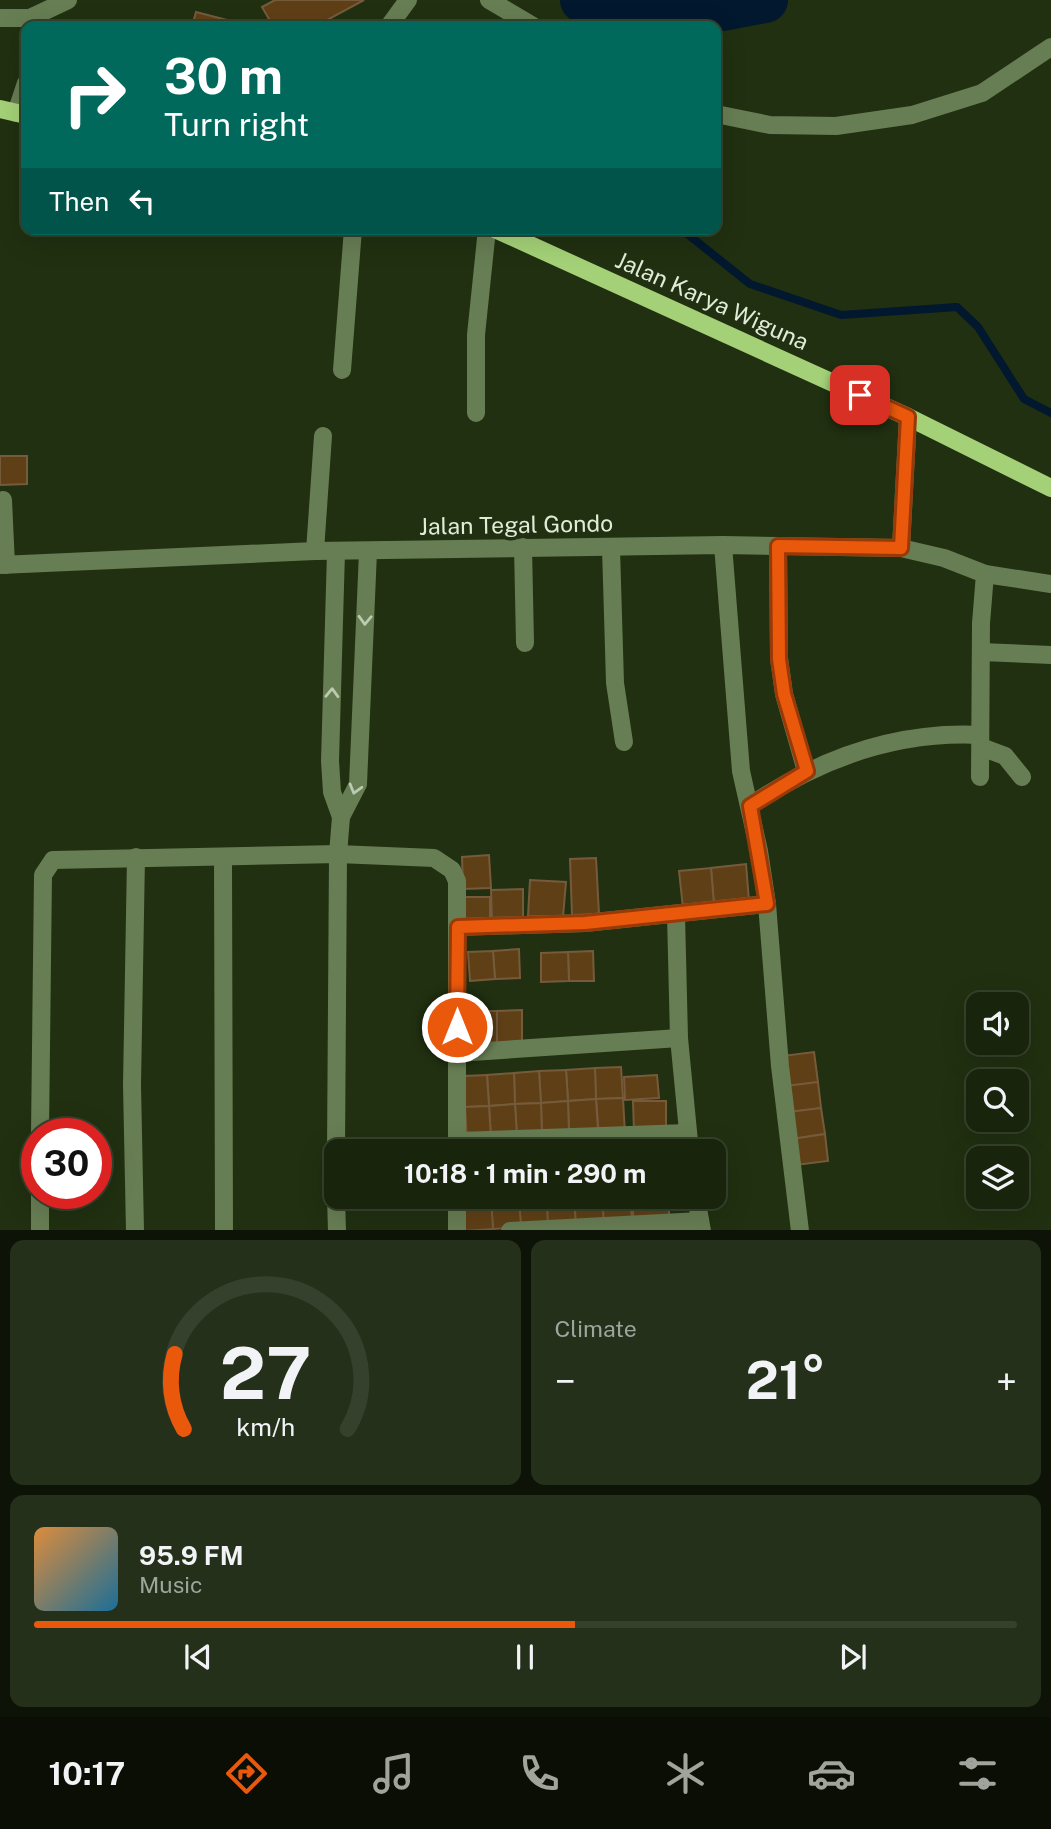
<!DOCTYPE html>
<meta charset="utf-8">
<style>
:root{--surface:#18240c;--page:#25301a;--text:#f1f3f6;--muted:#9fa49d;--line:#36412d;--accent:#ea580c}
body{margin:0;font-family:"Public Sans",sans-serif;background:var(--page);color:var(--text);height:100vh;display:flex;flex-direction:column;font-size:26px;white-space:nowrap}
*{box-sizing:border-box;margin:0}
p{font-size:23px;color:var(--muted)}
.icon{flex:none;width:38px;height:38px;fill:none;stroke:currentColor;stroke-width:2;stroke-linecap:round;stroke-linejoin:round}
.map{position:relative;height:1230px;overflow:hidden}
.panel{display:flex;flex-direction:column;gap:10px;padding:10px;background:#0d1407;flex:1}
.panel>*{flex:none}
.top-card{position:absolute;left:21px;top:21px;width:700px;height:214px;border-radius:14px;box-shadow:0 7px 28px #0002,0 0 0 2px var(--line);background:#00695c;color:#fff;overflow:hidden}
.controls{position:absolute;left:966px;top:992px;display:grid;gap:14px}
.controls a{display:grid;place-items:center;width:63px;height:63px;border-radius:14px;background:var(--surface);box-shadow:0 7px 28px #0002,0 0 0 2px var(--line);font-size:35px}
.speed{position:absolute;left:21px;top:1118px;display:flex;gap:14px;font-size:35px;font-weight:700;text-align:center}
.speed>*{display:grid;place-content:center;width:91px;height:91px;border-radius:50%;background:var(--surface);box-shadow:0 7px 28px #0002,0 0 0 2px var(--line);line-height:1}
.speed .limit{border:10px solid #d22;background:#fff;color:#111}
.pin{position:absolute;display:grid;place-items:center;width:60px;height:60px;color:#fff;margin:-30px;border-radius:14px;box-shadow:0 4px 10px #0006}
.me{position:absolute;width:77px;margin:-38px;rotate:0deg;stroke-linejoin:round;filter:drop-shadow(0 0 5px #0008)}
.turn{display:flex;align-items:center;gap:24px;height:147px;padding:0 28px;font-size:32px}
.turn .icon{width:91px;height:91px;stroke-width:2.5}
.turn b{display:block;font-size:49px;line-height:60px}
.then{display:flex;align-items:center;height:66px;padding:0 28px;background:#0003;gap:14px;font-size:26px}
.big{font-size:52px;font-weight:700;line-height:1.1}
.panel .tile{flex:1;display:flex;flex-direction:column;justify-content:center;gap:10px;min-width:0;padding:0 24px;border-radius:14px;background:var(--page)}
.panel .dial{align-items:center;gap:0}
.dial svg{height:182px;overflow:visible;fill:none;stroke:var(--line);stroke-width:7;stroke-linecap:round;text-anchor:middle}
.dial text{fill:var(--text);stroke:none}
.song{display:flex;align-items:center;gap:21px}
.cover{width:84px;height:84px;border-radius:10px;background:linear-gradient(135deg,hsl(30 70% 55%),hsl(200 70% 35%))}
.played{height:7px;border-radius:4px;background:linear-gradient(90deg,var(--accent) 55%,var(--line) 55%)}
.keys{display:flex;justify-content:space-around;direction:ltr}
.heat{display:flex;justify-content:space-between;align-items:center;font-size:38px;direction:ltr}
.panel .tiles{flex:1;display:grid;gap:10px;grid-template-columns:1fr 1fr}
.tile:last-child{grid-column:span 2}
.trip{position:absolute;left:324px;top:1139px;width:402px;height:70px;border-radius:14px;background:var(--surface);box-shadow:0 7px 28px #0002,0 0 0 2px var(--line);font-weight:700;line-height:70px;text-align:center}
.tab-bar{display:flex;height:112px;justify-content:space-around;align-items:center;background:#0a0e05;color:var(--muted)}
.tab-bar .icon{width:49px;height:49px}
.tab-bar .active{color:var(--accent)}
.tab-bar b{font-size:32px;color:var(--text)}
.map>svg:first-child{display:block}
</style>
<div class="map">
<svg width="1051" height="1231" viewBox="0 0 1051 1231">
<rect width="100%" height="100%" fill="#203010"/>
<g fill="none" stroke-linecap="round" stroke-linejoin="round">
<path stroke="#02182e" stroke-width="8" d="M 681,229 L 750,284 L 841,315 L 957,307 L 978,327 L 1024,399 L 1051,413"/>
<path stroke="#02182e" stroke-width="46" d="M 583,0 L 723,8 L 765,0"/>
</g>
<g fill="#5f3f16" stroke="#755b3c" stroke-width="2">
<path d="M 275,0 L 364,0 L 316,26 L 273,26 L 262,7 Z"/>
<path d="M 196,12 L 231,21 L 230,26 L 192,26 Z"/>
<path d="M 0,456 L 27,456 L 27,484 L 0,485 Z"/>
<path d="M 489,855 L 491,888 L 463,889 L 462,857 Z"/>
<path d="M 596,858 L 599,914 L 572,915 L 570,859 Z"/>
<path d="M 746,864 L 749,901 L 714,905 L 711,868 Z"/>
<path d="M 711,868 L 714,905 L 683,908 L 679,871 Z"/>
<path d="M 530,880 L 566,882 L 563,917 L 528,916 Z"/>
<path d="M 523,889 L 523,920 L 492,921 L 491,890 Z"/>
<path d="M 462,897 L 490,897 L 490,923 L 462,924 Z"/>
<path d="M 519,949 L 520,978 L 495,979 L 493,951 Z"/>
<path d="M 493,951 L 495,979 L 470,981 L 468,952 Z"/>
<path d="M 593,951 L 594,981 L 569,981 L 568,952 Z"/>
<path d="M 568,952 L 569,981 L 541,982 L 541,953 Z"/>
<path d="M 522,1010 L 522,1045 L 497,1046 L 497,1011 Z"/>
<path d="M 470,1011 L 497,1011 L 497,1046 L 471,1047 Z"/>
<path d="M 814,1052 L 818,1082 L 786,1086 L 782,1056 Z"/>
<path d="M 621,1067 L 623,1098 L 596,1099 L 595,1068 Z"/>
<path d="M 595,1068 L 596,1099 L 568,1101 L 566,1070 Z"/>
<path d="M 566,1070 L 568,1101 L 541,1103 L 539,1071 Z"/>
<path d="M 539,1071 L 541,1103 L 515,1104 L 514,1073 Z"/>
<path d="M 514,1073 L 515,1104 L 489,1106 L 487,1075 Z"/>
<path d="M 487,1075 L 489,1106 L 465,1107 L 464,1076 Z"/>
<path d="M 657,1075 L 659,1098 L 625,1100 L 624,1077 Z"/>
<path d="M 818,1082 L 821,1108 L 789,1112 L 786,1086 Z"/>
<path d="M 623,1098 L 625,1134 L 599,1136 L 596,1099 Z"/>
<path d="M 596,1099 L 598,1131 L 569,1133 L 568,1101 Z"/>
<path d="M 568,1101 L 569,1133 L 542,1135 L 541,1103 Z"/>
<path d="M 633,1101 L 666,1101 L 666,1132 L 634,1132 Z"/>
<path d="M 541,1103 L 542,1135 L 517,1136 L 515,1104 Z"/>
<path d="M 515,1104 L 517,1136 L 491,1138 L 489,1106 Z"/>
<path d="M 489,1106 L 491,1138 L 467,1139 L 465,1107 Z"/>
<path d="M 821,1108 L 825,1134 L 792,1139 L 789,1112 Z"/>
<path d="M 825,1134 L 828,1161 L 796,1165 L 792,1139 Z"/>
<path d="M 519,1197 L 547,1197 L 548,1226 L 521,1227 Z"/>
<path d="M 519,1197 L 521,1227 L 493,1229 L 491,1199 Z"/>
<path d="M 547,1197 L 574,1197 L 576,1224 L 548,1226 Z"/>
<path d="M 574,1197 L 602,1197 L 604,1222 L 576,1224 Z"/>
<path d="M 602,1197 L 630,1197 L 632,1220 L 604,1222 Z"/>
<path d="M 633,1197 L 669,1197 L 669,1222 L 633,1223 Z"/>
<path d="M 491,1199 L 493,1229 L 464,1231 L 463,1201 Z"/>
</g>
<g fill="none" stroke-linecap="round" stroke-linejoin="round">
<g stroke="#677d53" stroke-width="18">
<path d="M 489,0 L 533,26"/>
<path d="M 0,18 L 30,18 L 68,0"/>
<path d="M 389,26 L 408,0"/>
<path d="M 16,113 L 26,83"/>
<path d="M 716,114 L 770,125 L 836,126 L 912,115 L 982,93 L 1051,47"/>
<path d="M 342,370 L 353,229"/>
<path d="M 476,413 L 476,335 L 487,229"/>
<path d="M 3,500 L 6,565"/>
<path d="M 723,545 L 741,771 L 759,851 L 767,904 L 780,1066 L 800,1231"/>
<path d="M 778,546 L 779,658 L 784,694 L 806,771"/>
<path d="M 523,547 L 525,643"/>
<path d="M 611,548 L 615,683 L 624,742"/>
<path d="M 901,548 L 944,558 L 985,574 L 981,623 L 980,777"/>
<path d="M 315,551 L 323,436"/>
<path d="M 0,565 L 315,551 L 723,545 L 901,548 L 908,417"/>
<path d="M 985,574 L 1051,584"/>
<path d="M 981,652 L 1051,655"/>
<path d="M 981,747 L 1005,756 L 1022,777"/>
<path d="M 750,806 C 820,758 895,731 980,735"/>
<path d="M 341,817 L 358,784 L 368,552"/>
<path d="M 223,857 L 224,1231"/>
<path d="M 676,915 L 679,1038 L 690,1152"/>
<path d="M 458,927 L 585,923 L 767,904"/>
<path d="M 457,1053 L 679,1038"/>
<path d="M 40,1134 L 43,875 L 53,860 L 338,854 L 434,858 L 452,870 L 457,881 L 457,1152"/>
<path d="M 457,1141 L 687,1133"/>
<path d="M 336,1152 L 338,854 L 341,817 L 332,792 L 330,761 L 336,552"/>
<path d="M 40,1194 L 40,1231"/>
<path d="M 336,1197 L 337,1231"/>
<path d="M 457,1197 L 457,1231"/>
<path d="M 696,1197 L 702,1231"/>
<path d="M 135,1231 L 132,1085 L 136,857"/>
<path d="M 510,1231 L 700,1221"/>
</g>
<g stroke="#a4d178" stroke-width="18">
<path d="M 0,109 L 26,115"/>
<path d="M 495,229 L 908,417 L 1051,488"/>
</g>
</g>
<defs><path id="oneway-chevron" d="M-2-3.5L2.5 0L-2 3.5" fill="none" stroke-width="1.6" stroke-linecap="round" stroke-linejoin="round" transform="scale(1.75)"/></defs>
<g stroke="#bccbb0">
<use href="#oneway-chevron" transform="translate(365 620) rotate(92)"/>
<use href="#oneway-chevron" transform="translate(332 693) rotate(-88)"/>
<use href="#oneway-chevron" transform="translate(355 789) rotate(106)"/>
</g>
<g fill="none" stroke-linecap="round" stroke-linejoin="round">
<g stroke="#983908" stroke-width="18">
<path id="route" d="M 457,1027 L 458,927 L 585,923 L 767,904 L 750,806 L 807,771 L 784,694 L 779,659 L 778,546 L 901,548 L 908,417 L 860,395"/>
</g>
<use href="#route" stroke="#ea580c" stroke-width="12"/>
</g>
<g text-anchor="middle" stroke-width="7" stroke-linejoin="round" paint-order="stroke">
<g font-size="23" fill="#e1ecd8" stroke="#203010">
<text transform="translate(712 301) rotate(24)" y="8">Jalan Karya Wiguna</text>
<text transform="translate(516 525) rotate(-1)" y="8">Jalan Tegal Gondo</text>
</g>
</g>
</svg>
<div class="controls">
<a><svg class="icon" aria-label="sound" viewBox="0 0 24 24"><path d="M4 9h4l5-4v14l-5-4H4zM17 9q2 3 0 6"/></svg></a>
<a><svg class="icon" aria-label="search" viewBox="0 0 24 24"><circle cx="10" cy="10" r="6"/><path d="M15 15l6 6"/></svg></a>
<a><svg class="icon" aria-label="layers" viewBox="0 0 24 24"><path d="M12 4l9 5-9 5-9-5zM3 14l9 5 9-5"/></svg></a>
</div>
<div class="speed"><div class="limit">30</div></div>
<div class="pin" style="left:860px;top:395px;background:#d93025"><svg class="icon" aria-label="arrive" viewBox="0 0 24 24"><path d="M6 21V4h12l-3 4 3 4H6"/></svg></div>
<svg class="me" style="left:457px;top:1027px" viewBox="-20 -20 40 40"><circle r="17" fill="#ea580c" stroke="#fff" stroke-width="3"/><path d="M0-11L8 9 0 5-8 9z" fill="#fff"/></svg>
<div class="trip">10:18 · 1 min · 290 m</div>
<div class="top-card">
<div class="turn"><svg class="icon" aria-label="right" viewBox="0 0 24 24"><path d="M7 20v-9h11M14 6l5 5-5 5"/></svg><div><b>30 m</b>Turn right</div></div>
<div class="then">Then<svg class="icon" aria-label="left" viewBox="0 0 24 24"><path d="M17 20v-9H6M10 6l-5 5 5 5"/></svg></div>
</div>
</div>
<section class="panel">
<div class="tiles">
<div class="tile dial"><svg viewBox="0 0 100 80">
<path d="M14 69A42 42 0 1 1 86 69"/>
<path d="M14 69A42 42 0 0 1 10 36" stroke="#ea580c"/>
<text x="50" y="56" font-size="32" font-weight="700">27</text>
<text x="50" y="72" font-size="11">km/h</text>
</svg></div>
<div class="tile"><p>Climate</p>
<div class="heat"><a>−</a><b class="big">21°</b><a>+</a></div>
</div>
<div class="tile">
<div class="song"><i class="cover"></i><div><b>95.9 FM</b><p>Music</p></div></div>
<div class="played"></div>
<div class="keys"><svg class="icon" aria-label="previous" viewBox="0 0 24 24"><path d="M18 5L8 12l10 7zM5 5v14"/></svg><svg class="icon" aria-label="pause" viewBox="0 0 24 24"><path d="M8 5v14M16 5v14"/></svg><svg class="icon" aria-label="next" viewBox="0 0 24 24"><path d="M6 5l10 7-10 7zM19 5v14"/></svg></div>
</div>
</div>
</section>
<nav class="tab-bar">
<b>10:17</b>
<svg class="icon active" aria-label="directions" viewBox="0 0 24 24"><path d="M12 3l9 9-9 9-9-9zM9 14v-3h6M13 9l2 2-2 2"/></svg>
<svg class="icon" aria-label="music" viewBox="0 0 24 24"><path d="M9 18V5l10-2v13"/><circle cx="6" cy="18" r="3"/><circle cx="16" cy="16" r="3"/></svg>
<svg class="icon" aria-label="phone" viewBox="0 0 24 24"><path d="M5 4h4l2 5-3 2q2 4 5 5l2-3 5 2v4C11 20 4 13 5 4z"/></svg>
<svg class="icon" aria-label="climate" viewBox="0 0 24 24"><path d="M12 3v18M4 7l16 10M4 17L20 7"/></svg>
<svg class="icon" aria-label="car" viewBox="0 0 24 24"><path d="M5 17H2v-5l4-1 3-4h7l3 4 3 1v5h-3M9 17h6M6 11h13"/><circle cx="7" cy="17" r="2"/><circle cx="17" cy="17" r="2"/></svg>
<svg class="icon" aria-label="filters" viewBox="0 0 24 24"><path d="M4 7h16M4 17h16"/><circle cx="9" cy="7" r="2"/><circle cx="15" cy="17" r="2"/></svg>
</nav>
